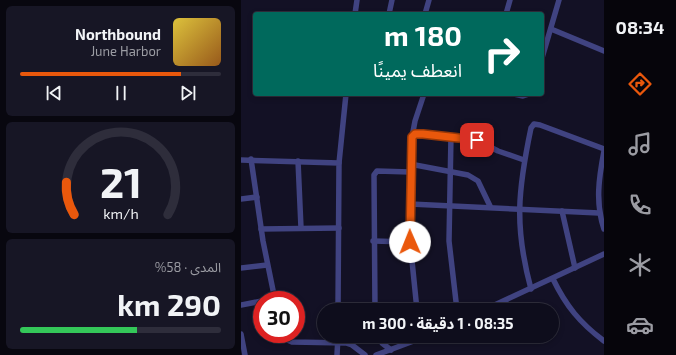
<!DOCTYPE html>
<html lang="ar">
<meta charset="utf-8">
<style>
:root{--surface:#0e0d1c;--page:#171625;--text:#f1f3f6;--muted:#9b9ca3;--line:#2e2d3b;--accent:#ea580c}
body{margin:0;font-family:"Exo 2","Noto Sans Arabic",sans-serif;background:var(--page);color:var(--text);direction:rtl;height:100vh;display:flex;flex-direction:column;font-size:15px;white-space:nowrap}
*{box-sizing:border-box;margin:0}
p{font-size:13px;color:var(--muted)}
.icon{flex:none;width:22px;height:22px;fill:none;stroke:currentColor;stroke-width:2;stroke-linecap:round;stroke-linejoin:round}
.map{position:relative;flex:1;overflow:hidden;direction:ltr}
.panel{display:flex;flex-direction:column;gap:6px;padding:6px;background:#08070f;width:241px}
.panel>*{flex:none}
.top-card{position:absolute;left:12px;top:12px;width:291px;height:84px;border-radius:4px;box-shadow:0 2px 6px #0003,0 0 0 1px var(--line);direction:rtl;background:#00695c;color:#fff;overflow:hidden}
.speed{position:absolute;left:12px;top:291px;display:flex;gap:8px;font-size:20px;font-weight:700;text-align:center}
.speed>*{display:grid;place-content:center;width:52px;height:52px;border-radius:50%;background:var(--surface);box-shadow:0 2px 6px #0003,0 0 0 1px var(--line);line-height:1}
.speed .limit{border:6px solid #d22;background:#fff;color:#111}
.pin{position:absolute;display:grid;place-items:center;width:34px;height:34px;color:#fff;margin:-17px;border-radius:8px;box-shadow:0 2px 6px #0006}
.me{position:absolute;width:44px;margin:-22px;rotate:359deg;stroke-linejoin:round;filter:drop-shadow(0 0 3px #0008)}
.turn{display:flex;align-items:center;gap:14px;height:84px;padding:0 16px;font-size:18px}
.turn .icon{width:52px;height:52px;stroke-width:2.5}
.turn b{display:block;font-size:28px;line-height:34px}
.big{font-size:30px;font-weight:700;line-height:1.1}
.panel .widget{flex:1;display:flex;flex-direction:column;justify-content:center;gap:6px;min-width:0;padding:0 14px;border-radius:6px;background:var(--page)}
.panel .dial{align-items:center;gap:0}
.dial svg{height:104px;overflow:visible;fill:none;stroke:var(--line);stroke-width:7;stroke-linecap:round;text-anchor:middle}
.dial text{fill:var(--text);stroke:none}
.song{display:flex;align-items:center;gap:12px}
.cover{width:48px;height:48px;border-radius:6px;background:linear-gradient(135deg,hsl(50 70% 55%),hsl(30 70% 35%))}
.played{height:4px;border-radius:2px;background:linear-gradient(90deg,var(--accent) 80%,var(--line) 80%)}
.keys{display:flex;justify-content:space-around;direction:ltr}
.charge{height:6px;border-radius:3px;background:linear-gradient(90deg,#34c759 58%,var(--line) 0)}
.trip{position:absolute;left:76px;top:303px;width:242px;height:40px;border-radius:20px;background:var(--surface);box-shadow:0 2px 6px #0003,0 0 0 1px var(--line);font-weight:700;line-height:40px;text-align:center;direction:rtl}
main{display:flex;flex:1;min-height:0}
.menu{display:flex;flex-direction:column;width:72px;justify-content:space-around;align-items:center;background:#06050b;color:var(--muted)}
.menu .icon{width:28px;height:28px}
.menu .selected{color:var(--accent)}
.menu b{font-size:18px;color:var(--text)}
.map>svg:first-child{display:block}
</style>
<main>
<nav class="menu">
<b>08:34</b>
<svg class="icon selected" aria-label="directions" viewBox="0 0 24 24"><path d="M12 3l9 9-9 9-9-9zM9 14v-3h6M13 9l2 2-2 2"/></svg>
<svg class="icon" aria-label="music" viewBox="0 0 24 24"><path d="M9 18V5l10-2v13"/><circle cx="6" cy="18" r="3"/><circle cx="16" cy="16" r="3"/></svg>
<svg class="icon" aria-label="phone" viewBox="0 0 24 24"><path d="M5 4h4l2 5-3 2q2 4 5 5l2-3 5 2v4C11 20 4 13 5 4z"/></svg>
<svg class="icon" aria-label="climate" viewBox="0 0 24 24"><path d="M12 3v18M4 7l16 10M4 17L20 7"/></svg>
<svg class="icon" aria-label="car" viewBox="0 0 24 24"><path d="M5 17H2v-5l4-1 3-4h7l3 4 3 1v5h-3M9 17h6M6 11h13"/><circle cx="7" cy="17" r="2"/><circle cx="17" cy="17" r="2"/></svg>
</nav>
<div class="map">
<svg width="363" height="355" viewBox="0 0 363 355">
<rect width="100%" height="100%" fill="#131125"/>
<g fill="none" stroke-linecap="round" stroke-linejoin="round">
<g stroke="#404381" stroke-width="5.5">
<path d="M 114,14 L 116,0"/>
<path d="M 148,14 L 151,0"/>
<path d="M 184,14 L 188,0"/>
<path d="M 265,14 L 269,0"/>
<path d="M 310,29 L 363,51"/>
<path d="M 301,58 L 318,0"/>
<path d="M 273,94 L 282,96 L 288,94"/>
<path d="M 210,136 L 208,241 L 216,310"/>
<path d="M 171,137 L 174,121 L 183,94"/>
<path d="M 363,151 C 358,177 354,203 363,229"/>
<path d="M 10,159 L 22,241 L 34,300"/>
<path d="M 0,160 L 98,163 L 97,310"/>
<path d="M 57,161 L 60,228"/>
<path d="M 98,163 L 105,94"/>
<path d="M 169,164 L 227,175 L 237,181 L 249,206"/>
<path d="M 0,199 L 16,197"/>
<path d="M 169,204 L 358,213"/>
<path d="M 321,211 L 334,268"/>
<path d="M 20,229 L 98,228"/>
<path d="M 132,241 L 169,242"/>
<path d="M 0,268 L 26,265"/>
<path d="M 312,279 C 325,306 339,323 363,341"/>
<path d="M 290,289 C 273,226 277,190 290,128 L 293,124 L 299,125 L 363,149"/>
<path d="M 26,300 L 34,298"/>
<path d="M 0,305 L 21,301"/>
<path d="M 134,310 L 133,175 L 136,171 L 169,172"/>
<path d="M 176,310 L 169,241 L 171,137 L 174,135 L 182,134 L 236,140 L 257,151 L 283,160"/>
<path d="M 243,310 L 363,254"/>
<path d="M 0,334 L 4,355"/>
<path d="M 42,334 L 44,339 L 51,342 L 105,343 L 111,345 L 124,355"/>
<path d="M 137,336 L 141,343 L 150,350"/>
<path d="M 96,355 L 97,336"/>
<path d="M 135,355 L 186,336"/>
</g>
</g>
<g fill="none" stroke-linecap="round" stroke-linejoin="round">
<g stroke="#983908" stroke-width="10">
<path id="route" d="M 169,242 L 171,137 L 174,134 L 182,134 L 236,140"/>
</g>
<use href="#route" stroke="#ea580c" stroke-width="7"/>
</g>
</svg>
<div class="speed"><div class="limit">30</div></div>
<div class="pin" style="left:236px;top:140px;background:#d93025"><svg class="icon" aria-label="arrive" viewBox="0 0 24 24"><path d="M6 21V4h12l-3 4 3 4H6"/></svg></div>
<svg class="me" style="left:169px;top:242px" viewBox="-20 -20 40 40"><circle r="19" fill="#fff"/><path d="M0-13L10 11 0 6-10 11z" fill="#ea580c"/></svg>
<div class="trip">08:35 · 1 دقيقة · 300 m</div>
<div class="top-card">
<div class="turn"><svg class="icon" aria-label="right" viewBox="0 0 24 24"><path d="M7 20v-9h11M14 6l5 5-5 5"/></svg><div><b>180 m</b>انعطف يمينًا</div></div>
</div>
</div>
<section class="panel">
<div class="widget">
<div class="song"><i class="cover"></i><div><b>Northbound</b><p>June Harbor</p></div></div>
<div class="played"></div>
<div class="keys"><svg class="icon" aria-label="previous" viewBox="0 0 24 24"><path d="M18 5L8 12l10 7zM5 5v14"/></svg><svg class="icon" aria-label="pause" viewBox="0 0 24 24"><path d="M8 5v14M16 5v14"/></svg><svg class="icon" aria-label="next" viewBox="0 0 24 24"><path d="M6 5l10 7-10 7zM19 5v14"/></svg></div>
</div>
<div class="widget dial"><svg viewBox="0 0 100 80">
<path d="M14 69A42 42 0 1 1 86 69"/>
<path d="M14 69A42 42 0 0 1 8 44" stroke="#ea580c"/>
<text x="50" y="56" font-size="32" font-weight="700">21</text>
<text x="50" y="72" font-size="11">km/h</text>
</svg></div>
<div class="widget"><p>المدى · 58%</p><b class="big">290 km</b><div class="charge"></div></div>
</section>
</main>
